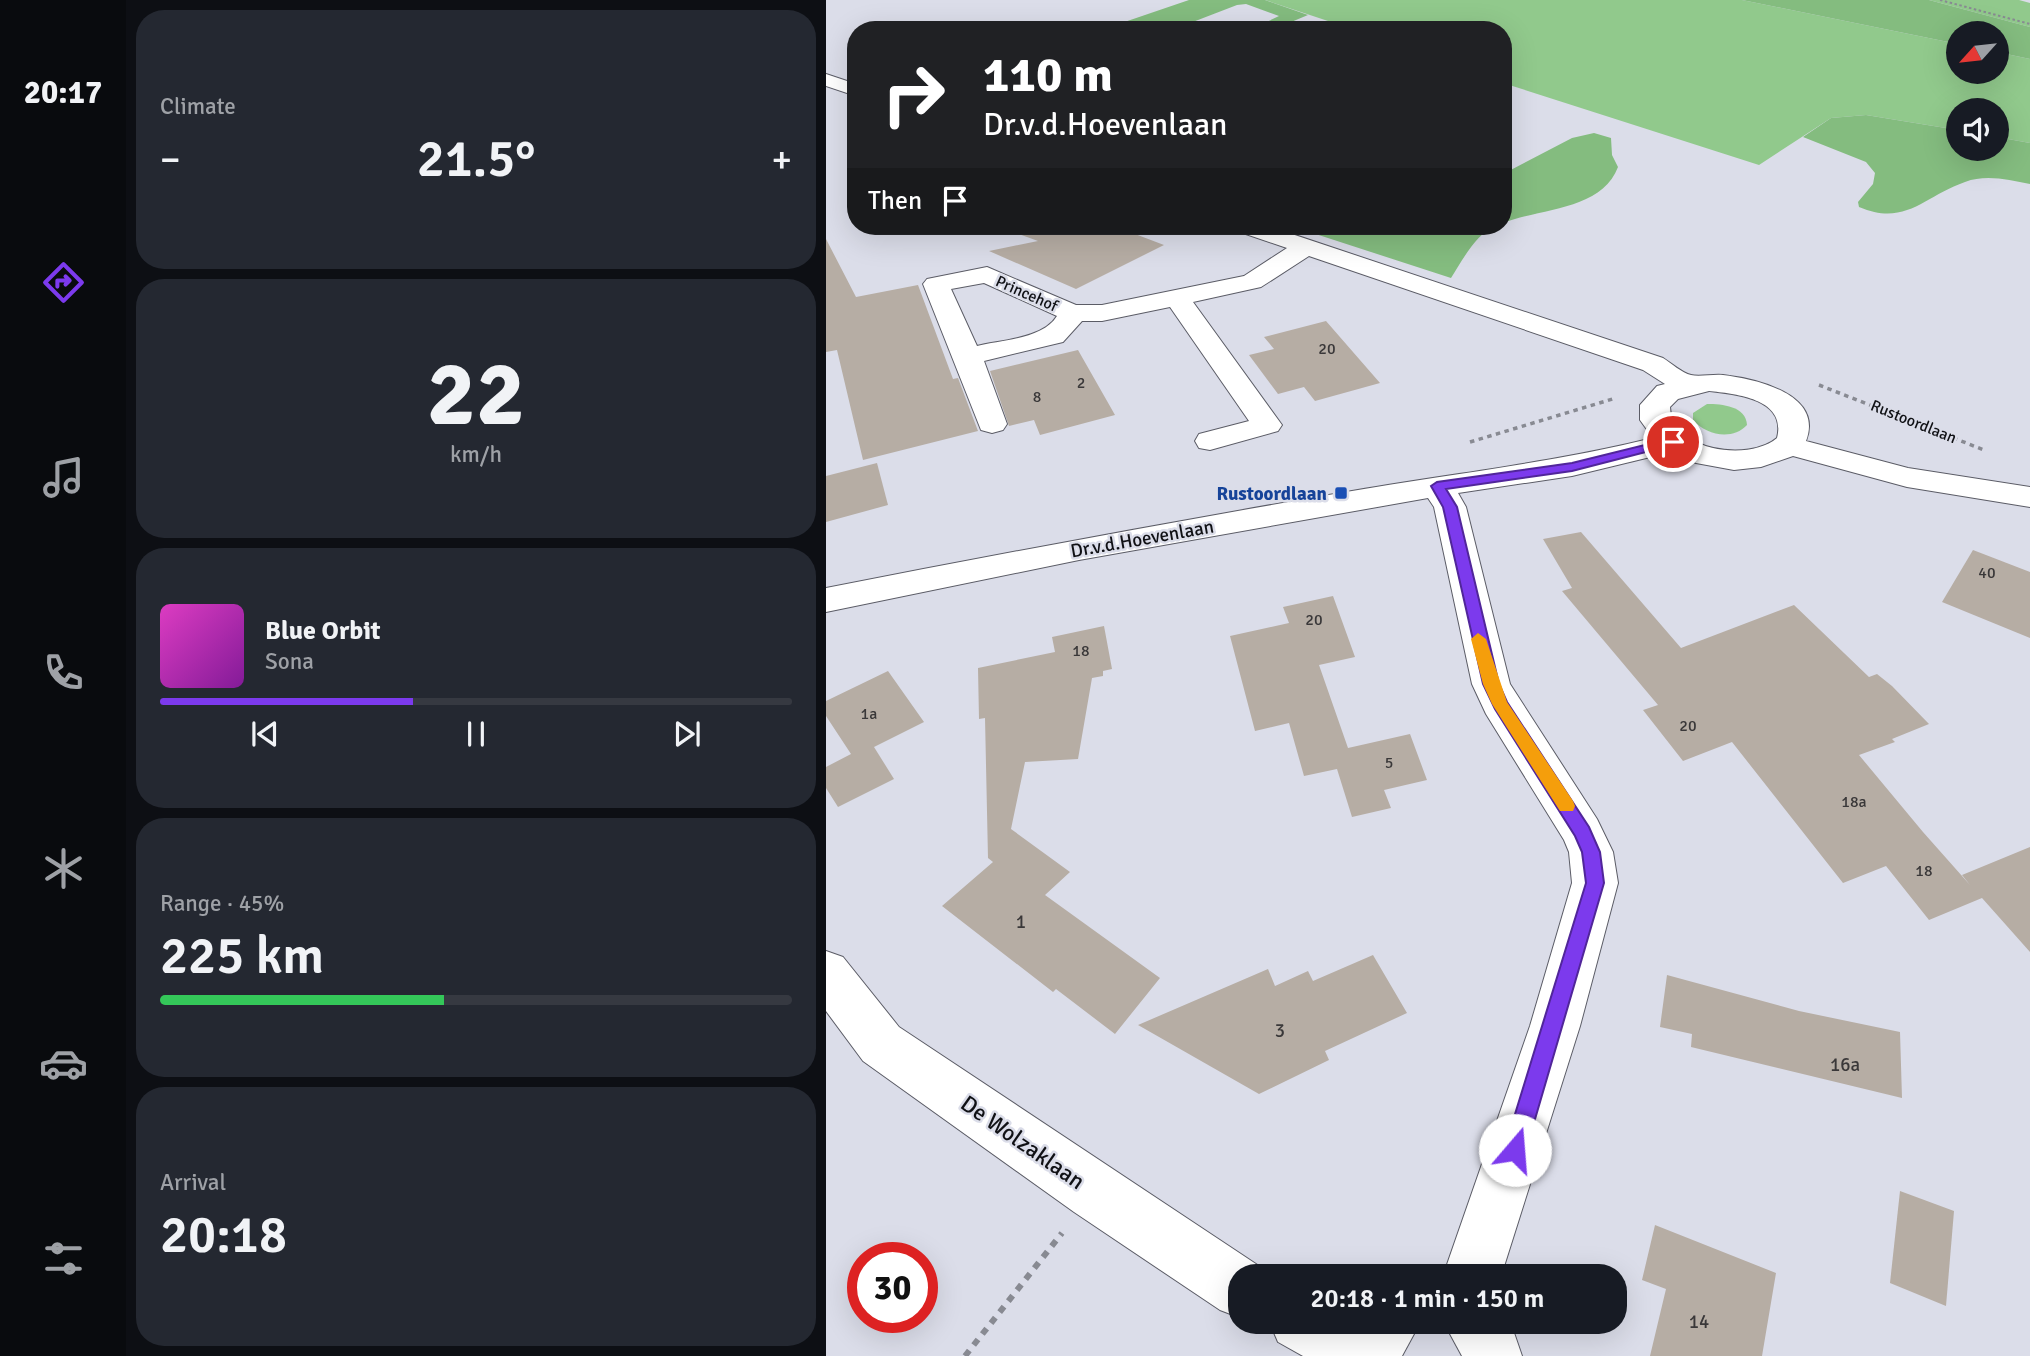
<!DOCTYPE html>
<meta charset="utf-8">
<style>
:root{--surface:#171b24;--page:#242831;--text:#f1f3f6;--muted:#9ea1a6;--line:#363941;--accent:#7c3aed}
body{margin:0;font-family:Signika,sans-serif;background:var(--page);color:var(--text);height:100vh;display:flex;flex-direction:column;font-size:26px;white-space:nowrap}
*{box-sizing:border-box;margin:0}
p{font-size:23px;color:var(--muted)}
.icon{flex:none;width:38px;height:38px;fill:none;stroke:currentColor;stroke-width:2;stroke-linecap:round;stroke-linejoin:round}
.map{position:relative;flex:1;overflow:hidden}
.sheet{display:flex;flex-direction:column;gap:10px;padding:10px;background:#0d0f14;width:700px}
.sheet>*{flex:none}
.hud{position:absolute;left:21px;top:21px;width:665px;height:214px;border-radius:28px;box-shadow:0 7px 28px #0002;background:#202124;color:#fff;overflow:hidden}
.needle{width:46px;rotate:243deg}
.buttons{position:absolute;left:1120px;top:21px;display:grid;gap:14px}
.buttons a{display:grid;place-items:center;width:63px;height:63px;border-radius:50%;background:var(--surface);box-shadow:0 7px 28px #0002;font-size:35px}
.speed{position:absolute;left:21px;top:1242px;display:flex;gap:14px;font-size:35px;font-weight:700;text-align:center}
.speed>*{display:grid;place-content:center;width:91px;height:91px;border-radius:50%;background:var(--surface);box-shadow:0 7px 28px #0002;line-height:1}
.speed .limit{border:10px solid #d22;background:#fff;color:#111}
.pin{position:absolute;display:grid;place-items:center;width:60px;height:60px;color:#fff;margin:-30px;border:4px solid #fff;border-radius:50%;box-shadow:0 2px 7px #0007}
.me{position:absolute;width:77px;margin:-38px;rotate:18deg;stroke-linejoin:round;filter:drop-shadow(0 0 5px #0008)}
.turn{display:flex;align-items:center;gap:24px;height:147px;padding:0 21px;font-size:32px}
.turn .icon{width:91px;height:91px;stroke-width:2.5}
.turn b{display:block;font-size:49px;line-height:60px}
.then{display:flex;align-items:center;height:66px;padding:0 21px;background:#0003;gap:14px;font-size:26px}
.big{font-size:52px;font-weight:600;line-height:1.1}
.sheet .tile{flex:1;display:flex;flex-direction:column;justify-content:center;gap:10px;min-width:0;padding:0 24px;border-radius:28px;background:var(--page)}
.sheet .dial{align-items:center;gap:0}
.dial b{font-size:91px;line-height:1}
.song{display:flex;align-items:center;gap:21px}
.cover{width:84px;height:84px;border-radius:10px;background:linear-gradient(135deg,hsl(310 70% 55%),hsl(290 70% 35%))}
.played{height:7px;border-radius:4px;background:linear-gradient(90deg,var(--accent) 40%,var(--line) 40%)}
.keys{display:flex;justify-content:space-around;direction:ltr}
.heat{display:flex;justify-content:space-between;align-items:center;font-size:38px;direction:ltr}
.charge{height:10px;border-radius:5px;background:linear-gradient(90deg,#34c759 45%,var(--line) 0)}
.trip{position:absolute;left:402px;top:1264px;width:399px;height:70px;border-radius:28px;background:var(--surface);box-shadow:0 7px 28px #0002;font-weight:600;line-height:70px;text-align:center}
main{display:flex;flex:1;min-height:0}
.dock{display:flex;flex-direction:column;width:126px;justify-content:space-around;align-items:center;background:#090b0e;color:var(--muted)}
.dock .icon{width:49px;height:49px}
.dock .active{color:var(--accent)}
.dock b{font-size:32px;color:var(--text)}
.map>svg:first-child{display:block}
</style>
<main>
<nav class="dock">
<b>20:17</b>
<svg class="icon active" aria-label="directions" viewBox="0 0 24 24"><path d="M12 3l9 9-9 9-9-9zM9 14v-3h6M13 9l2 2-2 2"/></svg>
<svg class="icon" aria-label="music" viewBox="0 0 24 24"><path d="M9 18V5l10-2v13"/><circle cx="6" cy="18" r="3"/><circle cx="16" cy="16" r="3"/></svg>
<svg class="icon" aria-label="phone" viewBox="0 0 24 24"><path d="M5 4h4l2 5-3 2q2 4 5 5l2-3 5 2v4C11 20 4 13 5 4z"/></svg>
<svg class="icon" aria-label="climate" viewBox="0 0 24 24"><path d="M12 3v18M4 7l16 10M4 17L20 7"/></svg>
<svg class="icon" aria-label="car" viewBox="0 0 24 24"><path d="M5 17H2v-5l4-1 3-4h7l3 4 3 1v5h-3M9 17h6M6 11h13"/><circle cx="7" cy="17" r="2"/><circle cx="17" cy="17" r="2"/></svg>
<svg class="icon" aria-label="filters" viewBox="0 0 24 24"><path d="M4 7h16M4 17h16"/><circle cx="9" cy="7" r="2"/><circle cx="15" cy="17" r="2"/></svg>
</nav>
<section class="sheet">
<div class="tile"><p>Climate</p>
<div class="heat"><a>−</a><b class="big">21.5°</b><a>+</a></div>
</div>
<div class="tile dial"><b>22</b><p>km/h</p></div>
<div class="tile">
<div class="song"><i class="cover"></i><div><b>Blue Orbit</b><p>Sona</p></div></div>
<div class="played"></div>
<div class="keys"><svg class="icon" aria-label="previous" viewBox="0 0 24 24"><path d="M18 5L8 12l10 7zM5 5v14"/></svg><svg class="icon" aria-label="pause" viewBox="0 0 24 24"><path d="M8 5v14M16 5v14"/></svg><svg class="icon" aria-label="next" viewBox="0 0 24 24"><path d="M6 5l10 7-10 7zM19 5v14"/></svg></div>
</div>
<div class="tile"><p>Range · 45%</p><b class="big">225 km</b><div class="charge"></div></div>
<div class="tile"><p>Arrival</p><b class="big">20:18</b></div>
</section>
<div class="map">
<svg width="1204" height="1356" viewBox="0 0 1204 1356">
<rect width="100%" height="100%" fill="#dbdde9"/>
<g fill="#91c98c">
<path d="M 439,0 L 916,0 L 1132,44 L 1132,72 L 1171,72 L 1171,52 L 1204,59 L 1204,143 L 1171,137 L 1171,110 L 1132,110 L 1132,130 L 1040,115 L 1005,118 L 933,165 L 677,83 L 677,30 L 515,30 L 508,23 Z"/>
<path d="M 1103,0 L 1193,0 L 1204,3 L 1204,27 Z"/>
<path d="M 881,404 C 896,404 920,406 921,425 C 906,441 880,435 867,420 L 867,413 Z"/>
</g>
<g fill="#84bc7f">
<path d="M 363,0 L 439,0 L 482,15 L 446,30 L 424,30 L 453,16 L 420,4 L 411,5 L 346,30 L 275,30 Z"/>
<path d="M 916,0 L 1103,0 L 1204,27 L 1204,59 L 1171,52 L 1171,33 L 1132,33 L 1132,44 Z"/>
<path d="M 1040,115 L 1132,130 L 1132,149 L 1171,149 L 1171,137 L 1204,143 L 1204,184 C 1183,180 1160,174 1139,182 C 1098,196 1080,227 1033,207 L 1032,202 L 1047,184 L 1049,173 L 1040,162 L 977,137 L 1005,118 Z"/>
<path d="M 768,133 L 785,138 L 786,155 L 792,167 C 776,210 716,208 677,223 L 677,174 L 746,138 Z"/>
<path d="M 465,226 L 670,226 C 650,233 636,261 625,278 Z"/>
</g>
<g fill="#b6ada4">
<path d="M 183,226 L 288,226 L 338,245 L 250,289 L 163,251 L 212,241 L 182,230 Z"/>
<path d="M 0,239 L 30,297 L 92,285 L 127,379 L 132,378 L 152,431 L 37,460 L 11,350 L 0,352 Z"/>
<path d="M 500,321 L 554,383 L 489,401 L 478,387 L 452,394 L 423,355 L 448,349 L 438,337 Z"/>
<path d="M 252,350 L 289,415 L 214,435 L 208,420 L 183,426 L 164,371 Z"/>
<path d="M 51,463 L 62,505 L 0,522 L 0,476 Z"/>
<path d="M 755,532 L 855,648 L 968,605 L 1043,677 L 1051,674 L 1066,686 L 1103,724 L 1066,739 L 1069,742 L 1033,755 L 1097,832 L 1144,885 L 1136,875 L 1204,847 L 1204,952 L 1156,898 L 1103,920 L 1060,866 L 1017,883 L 906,742 L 857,761 L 817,710 L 832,705 L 736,591 L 746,588 L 717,539 Z"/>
<path d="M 1147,550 L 1204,572 L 1204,638 L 1116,602 Z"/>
<path d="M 507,596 L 529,657 L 493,665 L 522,748 L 584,734 L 601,780 L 558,790 L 565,808 L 526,817 L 511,769 L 478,776 L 463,723 L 429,731 L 404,636 L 463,623 L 457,607 Z"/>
<path d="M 278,626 L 286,669 L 277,671 L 277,676 L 266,678 L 252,759 L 199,762 L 185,829 L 244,872 L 219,895 L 334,978 L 289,1034 L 230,989 L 227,992 L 116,906 L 167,862 L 162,858 L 159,718 L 153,719 L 152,668 L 229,652 L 226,637 Z"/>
<path d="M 62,671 L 98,722 L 48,747 L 68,779 L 12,807 L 0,788 L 0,767 L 25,754 L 0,716 L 0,701 Z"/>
<path d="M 547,955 L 581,1013 L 499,1051 L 503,1060 L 433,1094 L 312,1025 L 442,969 L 449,986 L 482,971 L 487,981 Z"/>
<path d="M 841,975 L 973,1011 L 1074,1032 L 1076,1098 L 865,1047 L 866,1034 L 834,1027 Z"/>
<path d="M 1074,1191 L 1128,1211 L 1120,1306 L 1064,1283 Z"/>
<path d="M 829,1225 L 950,1273 L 936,1356 L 824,1356 L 840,1289 L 816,1280 Z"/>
</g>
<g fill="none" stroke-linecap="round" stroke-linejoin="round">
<g stroke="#5b5c66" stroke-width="2">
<g id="minor">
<path d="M 0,74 L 30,84 L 30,96 L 0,86 Z"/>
<path d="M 407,226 L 442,226 L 837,358 C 845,363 856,373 865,375 C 873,377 887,374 897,375 C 930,379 998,394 980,441 L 1082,468 L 1204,487 L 1204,507 L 1081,487 L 967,456 L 935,467 L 908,470 L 870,463 L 845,452 L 746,476 L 632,493 L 640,507 L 684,684 L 771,819 L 787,852 L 792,883 L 754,1026 L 675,1276 L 617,1276 L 704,1026 L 746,883 L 743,852 L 738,840 L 660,714 L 646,684 L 608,507 L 602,498 L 253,560 L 0,612 L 0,588 C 173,554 346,522 520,492 C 623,474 726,463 827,438 L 814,420 L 814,405 L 831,386 L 839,384 L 817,370 L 483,256 L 435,287 L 367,302 L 456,425 L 452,431 L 384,450 L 373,448 L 369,441 L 373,434 L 423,421 L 344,307 L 276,321 L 256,321 L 237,342 L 158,361 L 181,424 L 177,430 L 166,433 L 155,430 L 97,284 L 101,279 L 161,267 L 250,305 L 276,305 L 418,276 L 461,248 L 411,231 ZM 158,283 L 231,316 C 217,339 175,340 151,346 L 125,289 ZM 883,391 C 911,394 961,399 951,438 C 923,462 845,451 844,407 L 852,399 Z"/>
<path d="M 0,951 L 17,957 L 73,1027 L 436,1268 L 439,1276 L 415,1276 L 415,1318 L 394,1310 L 248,1212 L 37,1061 L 0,1011 Z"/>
<path d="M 443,1321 L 595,1321 L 576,1356 L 477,1356 L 452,1342 Z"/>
<path d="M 617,1321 L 684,1321 L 696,1356 L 636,1356 Z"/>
</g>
</g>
<path stroke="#888a92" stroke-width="2" stroke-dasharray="2.5 2.5" stroke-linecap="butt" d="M 1114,0 L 1204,24"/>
<g stroke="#888a92" stroke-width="3.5" stroke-dasharray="4.5 4.5" stroke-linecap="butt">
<path d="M 993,385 L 1158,450"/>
<path d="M 644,442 L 790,398"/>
</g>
<path stroke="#888a92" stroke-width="6" stroke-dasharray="7 7" stroke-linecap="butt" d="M 139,1356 L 236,1233"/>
<use href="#minor" fill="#fff" fill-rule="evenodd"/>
</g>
<path fill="#7c3aed" stroke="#51269a" stroke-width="2" d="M 847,438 L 851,439 L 851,444 L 746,471 L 620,489 L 631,507 L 673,684 L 681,702 L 763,827 L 774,852 L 778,883 L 700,1150 L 697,1157 L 689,1161 L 681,1157 L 678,1150 L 760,883 L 756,852 L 749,836 L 669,709 L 657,684 L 617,507 L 605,486 L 611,482 L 746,463 Z"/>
<path fill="#f59e0b" d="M 652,633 L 660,639 L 681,702 L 747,801 L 749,806 L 747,811 L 734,811 L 666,704 L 657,684 L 645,639 Z"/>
<rect fill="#1a4fb4" stroke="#dbdde9" stroke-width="2.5" x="508" y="486" width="14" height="14" rx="3.5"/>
<g text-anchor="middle" stroke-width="5" stroke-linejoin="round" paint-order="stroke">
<g font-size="16" fill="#101115" stroke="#dbdde9">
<text transform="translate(201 293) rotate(24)" y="6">Princehof</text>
<text transform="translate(1088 421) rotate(22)" y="6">Rustoordlaan</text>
</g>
<g font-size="16" fill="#3a3839">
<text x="501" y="354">20</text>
<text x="255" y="388">2</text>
<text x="211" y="402">8</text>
<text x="1161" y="578">40</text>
<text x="488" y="625">20</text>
<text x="255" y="656">18</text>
<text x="43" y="719">1a</text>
<text x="862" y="731">20</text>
<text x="563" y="768">5</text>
<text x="1028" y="807">18a</text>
<text x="1098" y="876">18</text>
</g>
<g font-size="19" font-weight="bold" fill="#164399" stroke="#dbdde9" text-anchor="end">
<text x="501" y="500">Rustoordlaan</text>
</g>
<g font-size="19" fill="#101115" stroke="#dbdde9">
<text transform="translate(316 538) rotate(-10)" y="7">Dr.v.d.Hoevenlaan</text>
</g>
<g font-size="19" fill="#3a3839">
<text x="195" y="928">1</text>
<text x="454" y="1037">3</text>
<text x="1019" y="1071">16a</text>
<text x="873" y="1328">14</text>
</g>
<g font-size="23" fill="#101115" stroke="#dbdde9">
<text transform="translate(197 1142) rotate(35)" y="8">De Wolzaklaan</text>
</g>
</g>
</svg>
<div class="buttons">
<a><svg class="needle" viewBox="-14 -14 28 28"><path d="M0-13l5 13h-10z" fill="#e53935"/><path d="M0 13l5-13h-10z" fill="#9ea1a6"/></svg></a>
<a><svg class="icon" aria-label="sound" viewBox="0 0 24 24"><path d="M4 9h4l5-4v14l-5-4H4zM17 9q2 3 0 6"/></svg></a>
</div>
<div class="speed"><div class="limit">30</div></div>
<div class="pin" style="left:847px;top:442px;background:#d93025"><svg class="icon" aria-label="arrive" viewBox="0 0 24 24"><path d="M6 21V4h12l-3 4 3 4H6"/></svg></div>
<svg class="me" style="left:689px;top:1150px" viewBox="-20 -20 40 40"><circle r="19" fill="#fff"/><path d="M0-13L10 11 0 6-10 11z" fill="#7c3aed"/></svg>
<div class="trip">20:18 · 1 min · 150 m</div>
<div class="hud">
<div class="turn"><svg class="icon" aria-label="right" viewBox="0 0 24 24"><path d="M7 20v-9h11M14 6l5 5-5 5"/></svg><div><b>110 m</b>Dr.v.d.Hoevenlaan</div></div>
<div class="then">Then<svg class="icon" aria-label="arrive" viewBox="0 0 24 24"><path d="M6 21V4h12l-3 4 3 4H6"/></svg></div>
</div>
</div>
</main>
